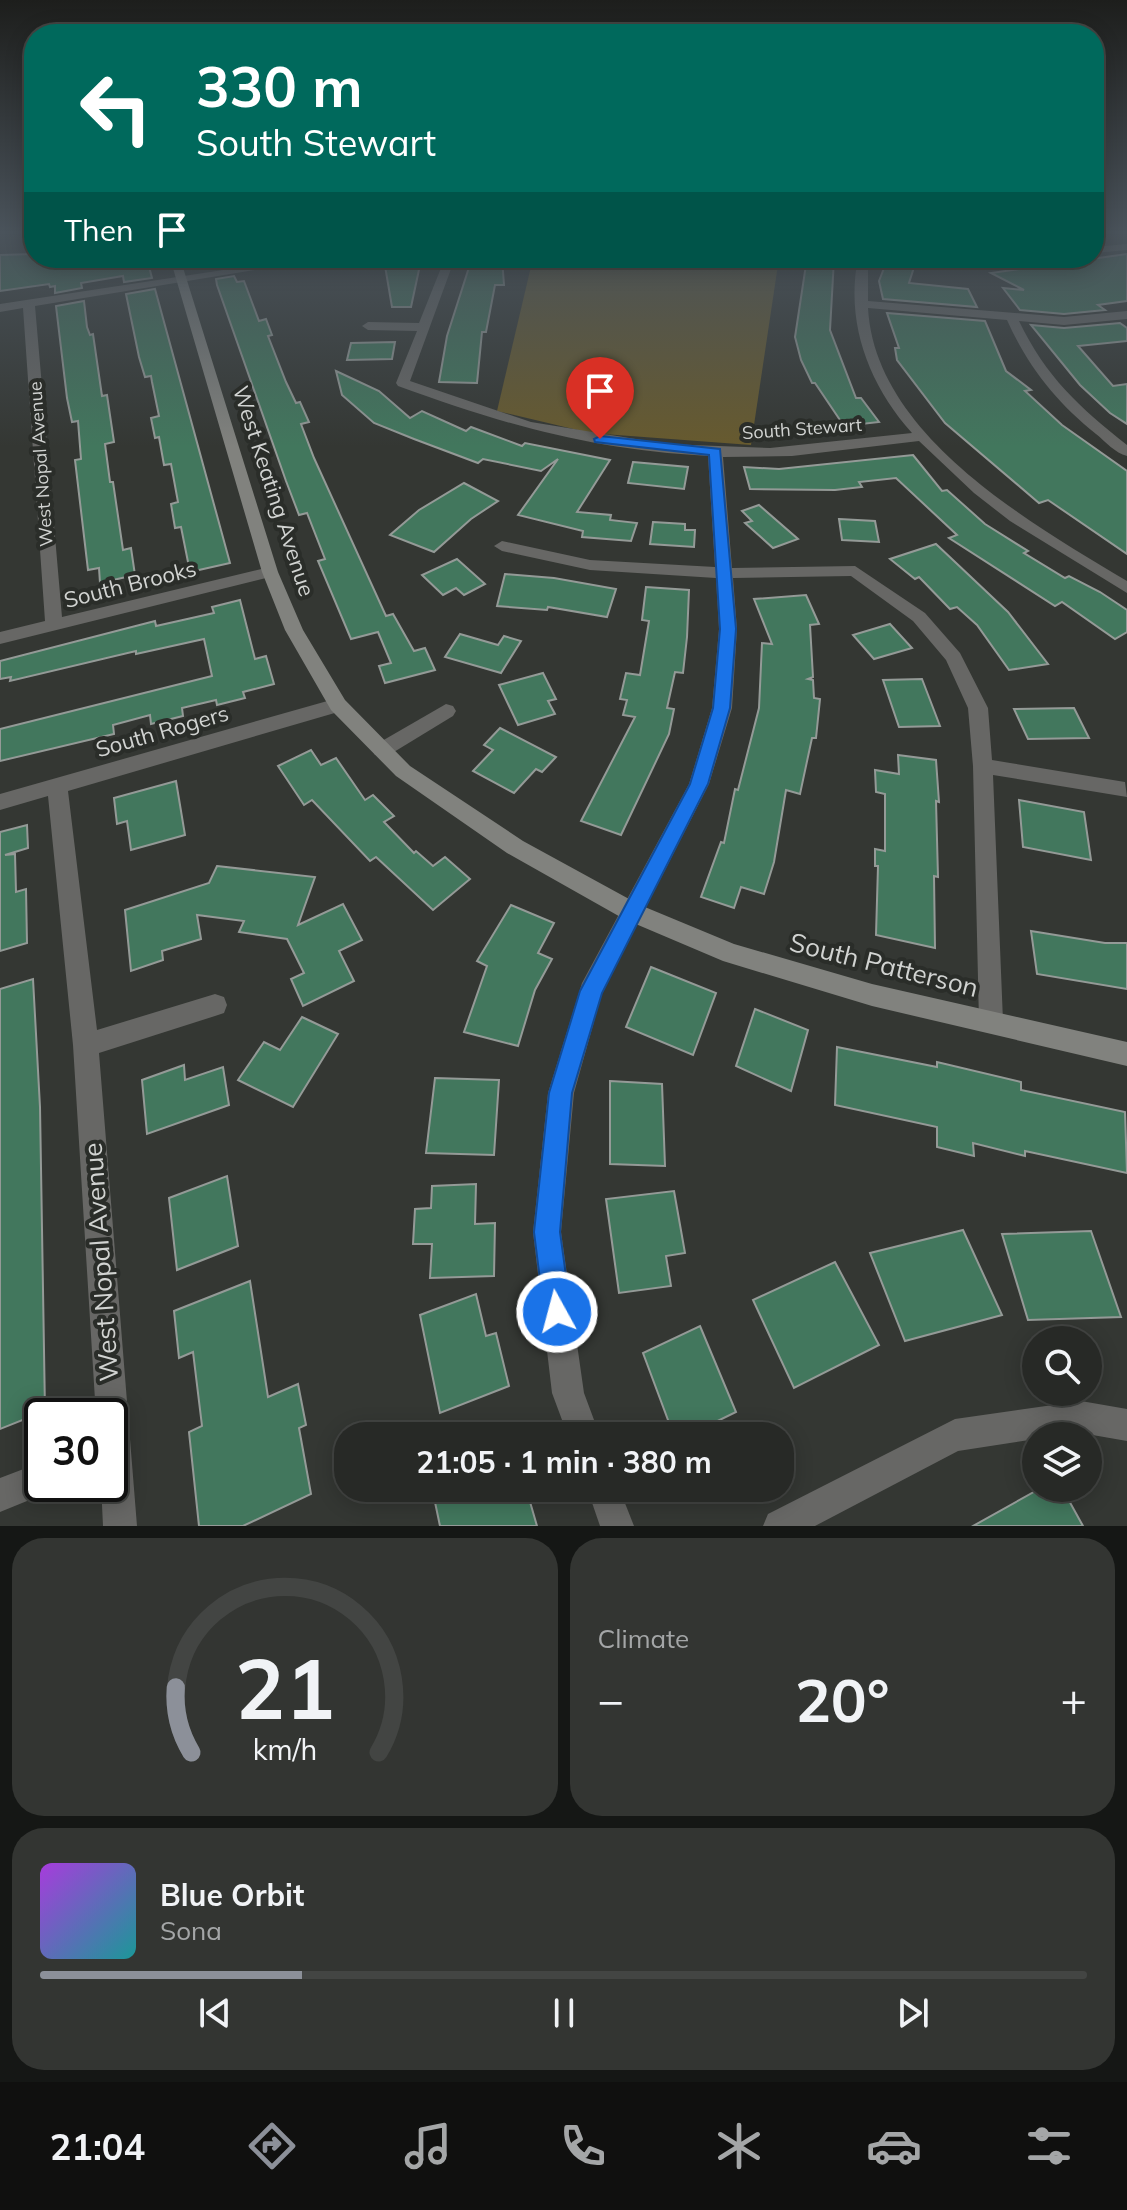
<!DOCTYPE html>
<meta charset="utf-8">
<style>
:root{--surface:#272926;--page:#333532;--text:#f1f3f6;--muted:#a4a6a7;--line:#434543;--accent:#8c9099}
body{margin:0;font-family:Mulish,sans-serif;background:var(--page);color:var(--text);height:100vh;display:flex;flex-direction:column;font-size:30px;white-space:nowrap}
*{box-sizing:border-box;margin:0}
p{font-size:26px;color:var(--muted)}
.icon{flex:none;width:44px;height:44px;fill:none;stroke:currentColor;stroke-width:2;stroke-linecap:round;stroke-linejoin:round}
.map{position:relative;height:1526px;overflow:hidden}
.drawer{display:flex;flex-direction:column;gap:12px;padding:12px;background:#151715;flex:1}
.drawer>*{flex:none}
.hud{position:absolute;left:24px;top:24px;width:1080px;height:244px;border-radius:32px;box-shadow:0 4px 20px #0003,0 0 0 2px var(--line);background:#00695c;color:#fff;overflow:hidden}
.buttons{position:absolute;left:1022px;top:1326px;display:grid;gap:16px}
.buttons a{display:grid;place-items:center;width:80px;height:80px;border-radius:50%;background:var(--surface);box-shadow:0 4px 20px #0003,0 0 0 2px var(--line);font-size:40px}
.speed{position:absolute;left:24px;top:1398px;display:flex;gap:16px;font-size:40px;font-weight:700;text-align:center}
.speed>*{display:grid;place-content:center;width:104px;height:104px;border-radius:50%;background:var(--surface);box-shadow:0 4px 20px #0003,0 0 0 2px var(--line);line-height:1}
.speed .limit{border:4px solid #111;border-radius:12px;background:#fff;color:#111}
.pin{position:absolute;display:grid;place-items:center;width:68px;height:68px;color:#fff;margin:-82px -34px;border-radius:50% 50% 50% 0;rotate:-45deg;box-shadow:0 0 8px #0007}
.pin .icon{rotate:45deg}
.me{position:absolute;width:88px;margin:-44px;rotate:353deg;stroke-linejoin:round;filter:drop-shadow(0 0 6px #0008)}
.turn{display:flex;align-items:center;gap:28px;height:168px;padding:0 40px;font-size:36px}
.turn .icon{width:104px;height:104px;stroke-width:2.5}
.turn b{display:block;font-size:56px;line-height:68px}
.then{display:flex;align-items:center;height:76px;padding:0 40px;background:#0003;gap:16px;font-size:30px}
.big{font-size:60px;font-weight:700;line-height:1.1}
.drawer .tile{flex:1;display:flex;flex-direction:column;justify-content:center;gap:12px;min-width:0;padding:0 28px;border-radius:32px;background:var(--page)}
.drawer .dial{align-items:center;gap:0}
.dial svg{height:208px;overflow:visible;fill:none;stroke:var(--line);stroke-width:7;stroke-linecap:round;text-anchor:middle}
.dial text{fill:var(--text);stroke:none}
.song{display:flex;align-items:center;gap:24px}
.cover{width:96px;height:96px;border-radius:12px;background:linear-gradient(135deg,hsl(280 70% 55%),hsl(180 70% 35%))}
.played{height:8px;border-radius:4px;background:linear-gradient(90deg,var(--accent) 25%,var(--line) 25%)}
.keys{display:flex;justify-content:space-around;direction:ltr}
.heat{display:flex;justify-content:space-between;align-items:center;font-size:44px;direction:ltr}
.drawer .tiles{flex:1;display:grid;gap:12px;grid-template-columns:1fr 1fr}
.tile:last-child{grid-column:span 2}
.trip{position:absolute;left:334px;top:1422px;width:460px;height:80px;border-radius:32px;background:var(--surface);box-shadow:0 4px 20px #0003,0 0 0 2px var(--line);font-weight:700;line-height:80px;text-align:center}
.tab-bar{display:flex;height:128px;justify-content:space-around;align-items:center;background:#10100f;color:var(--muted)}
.tab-bar .icon{width:56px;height:56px}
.tab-bar .selected{color:var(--accent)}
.tab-bar b{font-size:36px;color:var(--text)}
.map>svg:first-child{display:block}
</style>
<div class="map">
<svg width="1127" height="1526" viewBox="0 0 1127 1526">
<rect width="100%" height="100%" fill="#343733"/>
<path fill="#675a2e" d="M 533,258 L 779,258 L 751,445 L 590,433 L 497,411 Z"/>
<g fill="#42775d" stroke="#949a97" stroke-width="2">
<path d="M 34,254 L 34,258 L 131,258 L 132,261 L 147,259 L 152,278 L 124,282 L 123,276 L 81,283 L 82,288 L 55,293 L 55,286 L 50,287 L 49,284 L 0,291 L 0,255 Z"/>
<path d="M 1127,254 L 1127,301 L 1098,305 L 1105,310 L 1064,314 L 1020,310 L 1003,288 L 1024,290 L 991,273 Z"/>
<path d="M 472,258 L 502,258 L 504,285 L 495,285 L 486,332 L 482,332 L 477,383 L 439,382 L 447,336 Z"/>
<path d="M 807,258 L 834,259 L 830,330 L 856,398 L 861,398 L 879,422 L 844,426 L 815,383 L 812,383 L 801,360 L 795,337 Z"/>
<path d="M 888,258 L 917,258 L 909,283 L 968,289 L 977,307 L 883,299 L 879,281 Z"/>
<path d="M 420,265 L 411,307 L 392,307 L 385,266 Z"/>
<path d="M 234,276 L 237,282 L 244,281 L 259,321 L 266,319 L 272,335 L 268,336 L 286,382 L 296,403 L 300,402 L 309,422 L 301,424 L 314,458 L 386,616 L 393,614 L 414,651 L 425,648 L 435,670 L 385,683 L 379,666 L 391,663 L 378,632 L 351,639 L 318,561 L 325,559 L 307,513 L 299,515 L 286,481 L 217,285 L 216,279 Z"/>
<path d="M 155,289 L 230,563 L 190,572 L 181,527 L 175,528 L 171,504 L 178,502 L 171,464 L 164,465 L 159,437 L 155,438 L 151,418 L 159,416 L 152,382 L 151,376 L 145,377 L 139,357 L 126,294 Z"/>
<path d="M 84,301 L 87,327 L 90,335 L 93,334 L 102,396 L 107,395 L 114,442 L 105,444 L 110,482 L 113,482 L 123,550 L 131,548 L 135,575 L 100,583 L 99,568 L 88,570 L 75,460 L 81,459 L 78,421 L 72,422 L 67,398 L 56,306 Z"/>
<path d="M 887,313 L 985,321 L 1006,371 L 1031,390 L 1025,391 L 1062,425 L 1127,471 L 1127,554 L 1048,500 L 1039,503 L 945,423 L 897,360 L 895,348 L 899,348 Z"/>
<path d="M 1120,323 L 1127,328 L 1127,341 L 1078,346 L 1113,386 L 1127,384 L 1127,424 L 1110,413 L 1080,385 L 1031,325 L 1064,328 Z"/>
<path d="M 395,342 L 392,359 L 347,360 L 351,343 Z"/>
<path d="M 336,371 L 379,391 L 410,418 L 422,411 L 466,431 L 471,427 L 522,446 L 525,443 L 610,460 L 577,512 L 611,515 L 610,520 L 637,523 L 631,541 L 582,537 L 583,531 L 518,515 L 558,459 L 541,471 L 483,459 L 478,463 L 414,439 L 374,423 L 342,395 Z"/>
<path d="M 913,455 L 942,491 L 947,490 L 985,524 L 1028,551 L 1024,553 L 1065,578 L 1069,576 L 1100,592 L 1127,610 L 1127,632 L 1115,639 L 1062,602 L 1055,606 L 949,538 L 957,535 L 896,478 L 859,482 L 862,487 L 835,490 L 750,489 L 744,467 L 779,469 Z"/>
<path d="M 633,462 L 688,467 L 684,489 L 628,483 Z"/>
<path d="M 464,483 L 498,501 L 471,519 L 434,552 L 390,535 L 419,510 Z"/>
<path d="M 759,505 L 798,539 L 773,548 L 745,523 L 752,521 L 742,511 Z"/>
<path d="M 839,519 L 875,521 L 879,542 L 842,540 Z"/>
<path d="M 653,522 L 685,524 L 685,530 L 695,530 L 694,547 L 650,544 Z"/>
<path d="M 936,544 L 1008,612 L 1048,664 L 1009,670 L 977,625 L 957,607 L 950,609 L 919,577 L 915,579 L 890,559 Z"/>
<path d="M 457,559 L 485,584 L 464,595 L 456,588 L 443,595 L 422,575 Z"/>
<path d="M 505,574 L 554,578 L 616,589 L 607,617 L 548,607 L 547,610 L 497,606 Z"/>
<path d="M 646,587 L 689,590 L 687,637 L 683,673 L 675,672 L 667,708 L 674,709 L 669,734 L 621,835 L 581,821 L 635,717 L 623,715 L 627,700 L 620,699 L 626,673 L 640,675 L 649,621 L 642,620 Z"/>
<path d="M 806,595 L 819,624 L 810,625 L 813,677 L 808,679 L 813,680 L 814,698 L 820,699 L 816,738 L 812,738 L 800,794 L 786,790 L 774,862 L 764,894 L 741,887 L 734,908 L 701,897 L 721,842 L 724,843 L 735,789 L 738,790 L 759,708 L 762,643 L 772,644 L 754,599 Z"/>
<path d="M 240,600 L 255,659 L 266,656 L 274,684 L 243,692 L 245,698 L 217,705 L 216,700 L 182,708 L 183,716 L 151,724 L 150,715 L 113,725 L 114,734 L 0,761 L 0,729 L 212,676 L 204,639 L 136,654 L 136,651 L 10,681 L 11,677 L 0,679 L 0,661 L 155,621 L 156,626 L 214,613 L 212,607 Z"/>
<path d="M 890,624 L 912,648 L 874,659 L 853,635 Z"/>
<path d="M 460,634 L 498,645 L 504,636 L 521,641 L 501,673 L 445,657 Z"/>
<path d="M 543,673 L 556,699 L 548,701 L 555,714 L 518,725 L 499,685 Z"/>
<path d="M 922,679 L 940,726 L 899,727 L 883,680 Z"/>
<path d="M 1074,708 L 1089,738 L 1028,739 L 1014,709 Z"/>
<path d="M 500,728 L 556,757 L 542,772 L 536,769 L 514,793 L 473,771 L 493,750 L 484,745 Z"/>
<path d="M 311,750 L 321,765 L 336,758 L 365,800 L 373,795 L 394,816 L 384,822 L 414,853 L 416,851 L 433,866 L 445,857 L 470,879 L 433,910 L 376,857 L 370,861 L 312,800 L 304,805 L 278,766 Z"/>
<path d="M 898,755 L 936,760 L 939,802 L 936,801 L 938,877 L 934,876 L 935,948 L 876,935 L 878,866 L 875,866 L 875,849 L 885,851 L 885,794 L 876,792 L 875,770 L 899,774 Z"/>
<path d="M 176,781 L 185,835 L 131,850 L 127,821 L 117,824 L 114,798 Z"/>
<path d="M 1019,800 L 1084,812 L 1091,860 L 1023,847 Z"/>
<path d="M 27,825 L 28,848 L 5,855 L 15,854 L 16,892 L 26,889 L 27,943 L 0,951 L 0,832 Z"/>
<path d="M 217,866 L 315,877 L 298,925 L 343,904 L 362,940 L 339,951 L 354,981 L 303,1006 L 291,979 L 304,973 L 287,939 L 239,932 L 244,921 L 197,915 L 201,939 L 162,951 L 163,960 L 131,971 L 125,910 L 209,883 Z"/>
<path d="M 511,905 L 554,923 L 538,953 L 552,959 L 535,990 L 518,1046 L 464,1032 L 487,966 L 477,961 Z"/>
<path d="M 1031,931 L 1105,943 L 1127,943 L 1127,989 L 1037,974 Z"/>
<path d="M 651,967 L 716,993 L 693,1055 L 626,1027 Z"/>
<path d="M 33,979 L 40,1107 L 45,1411 L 0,1429 L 0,989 Z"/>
<path d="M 755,1009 L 808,1030 L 791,1091 L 736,1066 Z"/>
<path d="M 302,1017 L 338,1034 L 293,1107 L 238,1080 L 264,1042 L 280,1050 Z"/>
<path d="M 837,1047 L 937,1067 L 937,1062 L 1021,1082 L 1021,1090 L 1125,1112 L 1127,1173 L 1025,1151 L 1025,1156 L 973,1143 L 974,1156 L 937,1147 L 937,1127 L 835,1105 Z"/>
<path d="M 184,1065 L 185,1080 L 223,1067 L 229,1105 L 147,1134 L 142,1080 Z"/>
<path d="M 435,1078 L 499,1080 L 494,1155 L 426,1153 Z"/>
<path d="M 610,1081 L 662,1084 L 665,1166 L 610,1164 Z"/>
<path d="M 227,1176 L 238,1246 L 177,1270 L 169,1198 Z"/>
<path d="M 476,1184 L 475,1224 L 495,1223 L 494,1276 L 430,1278 L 432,1244 L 413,1244 L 415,1209 L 431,1208 L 432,1186 Z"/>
<path d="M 674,1191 L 685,1253 L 666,1256 L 671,1286 L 619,1293 L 606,1199 Z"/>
<path d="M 963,1230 L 1002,1315 L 905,1341 L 870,1253 Z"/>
<path d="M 1091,1231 L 1121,1317 L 1028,1320 L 1002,1234 Z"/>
<path d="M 835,1262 L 879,1345 L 794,1388 L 753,1300 Z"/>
<path d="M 250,1281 L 268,1397 L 298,1384 L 306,1425 L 299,1428 L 311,1494 L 243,1526 L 199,1526 L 189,1432 L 202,1426 L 193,1352 L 179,1358 L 174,1311 Z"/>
<path d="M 476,1294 L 486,1336 L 496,1333 L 509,1386 L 440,1413 L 420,1315 Z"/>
<path d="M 700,1326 L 736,1412 L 687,1436 L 674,1436 L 643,1353 Z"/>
<path d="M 432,1488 L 526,1488 L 537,1526 L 440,1526 Z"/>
<path d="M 1041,1488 L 1062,1488 L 1083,1526 L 973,1526 Z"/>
</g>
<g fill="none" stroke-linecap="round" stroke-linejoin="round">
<g fill="#676765" fill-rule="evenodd">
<path d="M 1127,244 L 1127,250 L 1094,253 L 1094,247 Z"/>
<path d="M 302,258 L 328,258 L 35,306 L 62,617 L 270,567 L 278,572 L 270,577 L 0,644 L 0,632 L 45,621 L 23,308 L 0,312 L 0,304 Z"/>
<path d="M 445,258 L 455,258 L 410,381 L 531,422 L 666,444 L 770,448 L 912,433 C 869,385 845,323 858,258 L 868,258 L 868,301 L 1064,317 L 1127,311 L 1127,319 L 1064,325 L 1019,321 C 1046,377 1079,407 1127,445 L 1127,456 C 1115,453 1106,442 1096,434 C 1056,402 1028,367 1007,320 L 868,308 C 875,435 1029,522 1127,581 L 1127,593 L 1010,521 L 974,493 L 919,441 L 792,456 L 723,457 L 732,568 L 855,566 L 925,613 L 960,653 L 988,708 L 992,760 L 1125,782 L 1127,797 L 993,775 L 1003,1021 L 1000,1029 L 991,1033 L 982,1029 L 979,1021 L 973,766 L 968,708 L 946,660 L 913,621 L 851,576 L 733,578 L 737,629 L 732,708 L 709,784 L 602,993 L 574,1093 L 561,1232 L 584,1393 L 600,1436 L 568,1436 L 552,1393 L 533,1232 L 548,1093 L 582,983 L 689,784 L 712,708 L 719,629 L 716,578 L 590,570 L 502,551 L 494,546 L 502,541 L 590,560 L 715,567 L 708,456 C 593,450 505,425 398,386 L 396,383 L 417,331 L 368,330 L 362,326 L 368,322 L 419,323 Z"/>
<path d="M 338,698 L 347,705 L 345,710 L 68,791 L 97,1030 L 215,994 L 224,997 L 227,1005 L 224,1013 L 215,1016 L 99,1053 L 137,1526 L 103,1526 L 101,1484 L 110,1484 L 110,1416 L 96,1416 L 73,1045 L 48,796 L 0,810 L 0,794 Z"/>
<path d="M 446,704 L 453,706 L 456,711 L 453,716 L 389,755 L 375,755 L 372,750 L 375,745 Z"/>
<path d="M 1081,1401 L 1127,1409 L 1127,1441 L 1081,1433 L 1036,1436 L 1036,1439 L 958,1451 L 815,1526 L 763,1526 L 768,1514 L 955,1419 Z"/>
<path d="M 42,1462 L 42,1484 L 56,1484 L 54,1490 L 0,1512 L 0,1478 Z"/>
<path d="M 587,1488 L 619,1488 L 634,1526 L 600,1526 Z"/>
</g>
<path fill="#81827e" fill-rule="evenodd" d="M 170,258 L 180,258 L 278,572 L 303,630 L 345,700 L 410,766 L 523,841 L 640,905 L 734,944 L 872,984 L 1127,1042 L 1127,1066 L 872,1006 L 723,961 L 624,919 L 507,853 L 396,776 L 331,710 L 285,630 L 262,572 Z"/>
</g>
<linearGradient id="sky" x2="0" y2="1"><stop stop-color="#1d1e1c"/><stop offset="0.52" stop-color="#4a535b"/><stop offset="1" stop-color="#4a535b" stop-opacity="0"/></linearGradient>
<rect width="1127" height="447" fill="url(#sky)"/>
<path fill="#1a73e8" stroke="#114b97" stroke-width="2" d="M 600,436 L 720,449 L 736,629 L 730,708 L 708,784 L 602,993 L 572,1093 L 560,1232 L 571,1312 L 567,1322 L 557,1326 L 548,1322 L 544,1312 L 534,1232 L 549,1093 L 580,991 L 690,784 L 713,708 L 720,629 L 709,455 L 595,442 L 594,439 Z"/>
<g text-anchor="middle" stroke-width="8" stroke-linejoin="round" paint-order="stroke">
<g font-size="18" fill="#d1d3d1" stroke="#2a2d29">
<text transform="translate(802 429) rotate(-4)" y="6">South Stewart</text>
<text transform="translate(41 464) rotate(-94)" y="6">West Nopal Avenue</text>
</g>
<g font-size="22" fill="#d1d3d1" stroke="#2a2d29">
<text transform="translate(274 491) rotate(72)" y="8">West Keating Avenue</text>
<text transform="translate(130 584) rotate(-14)" y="8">South Brooks</text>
<text transform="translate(162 731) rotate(-16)" y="8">South Rogers</text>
</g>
<g font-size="26" fill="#d1d3d1" stroke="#2a2d29">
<text transform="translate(884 965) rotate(14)" y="9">South Patterson</text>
<text transform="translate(101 1262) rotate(-94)" y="9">West Nopal Avenue</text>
</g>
</g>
</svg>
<div class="buttons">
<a><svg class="icon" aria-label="search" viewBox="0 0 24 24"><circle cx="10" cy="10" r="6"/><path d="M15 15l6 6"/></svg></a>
<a><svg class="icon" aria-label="layers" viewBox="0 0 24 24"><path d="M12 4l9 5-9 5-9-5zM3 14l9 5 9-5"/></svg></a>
</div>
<div class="speed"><div class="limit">30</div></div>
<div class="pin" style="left:600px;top:439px;background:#d93025"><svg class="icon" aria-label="arrive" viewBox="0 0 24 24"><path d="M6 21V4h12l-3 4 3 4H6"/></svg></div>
<svg class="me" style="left:557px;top:1312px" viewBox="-20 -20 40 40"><circle r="17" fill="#1a73e8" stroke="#fff" stroke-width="3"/><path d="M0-11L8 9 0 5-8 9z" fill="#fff"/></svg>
<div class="trip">21:05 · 1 min · 380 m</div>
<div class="hud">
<div class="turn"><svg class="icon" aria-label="left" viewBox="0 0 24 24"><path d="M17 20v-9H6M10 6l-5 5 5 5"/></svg><div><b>330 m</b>South Stewart</div></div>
<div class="then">Then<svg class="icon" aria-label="arrive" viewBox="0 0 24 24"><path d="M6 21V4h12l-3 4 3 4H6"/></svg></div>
</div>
</div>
<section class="drawer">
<div class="tiles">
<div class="tile dial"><svg viewBox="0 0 100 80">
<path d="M14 69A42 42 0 1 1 86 69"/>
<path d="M14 69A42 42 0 0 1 8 44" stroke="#8c9099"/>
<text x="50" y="56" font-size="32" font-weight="700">21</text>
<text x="50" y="72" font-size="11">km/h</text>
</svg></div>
<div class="tile"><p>Climate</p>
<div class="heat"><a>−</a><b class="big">20°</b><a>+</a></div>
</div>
<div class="tile">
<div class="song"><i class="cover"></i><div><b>Blue Orbit</b><p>Sona</p></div></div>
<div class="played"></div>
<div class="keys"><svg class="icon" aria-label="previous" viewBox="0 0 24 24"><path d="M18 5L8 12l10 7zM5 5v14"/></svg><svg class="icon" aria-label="pause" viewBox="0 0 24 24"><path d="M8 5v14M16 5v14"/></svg><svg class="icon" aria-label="next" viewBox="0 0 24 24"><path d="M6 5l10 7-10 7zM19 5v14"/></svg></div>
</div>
</div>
</section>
<nav class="tab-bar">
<b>21:04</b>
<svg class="icon selected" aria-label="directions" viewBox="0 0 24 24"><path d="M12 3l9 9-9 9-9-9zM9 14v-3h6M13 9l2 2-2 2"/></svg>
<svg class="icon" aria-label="music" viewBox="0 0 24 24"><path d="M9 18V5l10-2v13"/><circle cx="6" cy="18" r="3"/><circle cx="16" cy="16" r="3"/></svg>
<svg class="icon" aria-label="phone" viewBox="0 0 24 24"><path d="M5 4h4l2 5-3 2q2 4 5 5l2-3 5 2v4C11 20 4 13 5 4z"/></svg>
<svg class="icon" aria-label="climate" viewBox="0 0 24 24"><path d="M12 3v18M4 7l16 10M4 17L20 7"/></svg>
<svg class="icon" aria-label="car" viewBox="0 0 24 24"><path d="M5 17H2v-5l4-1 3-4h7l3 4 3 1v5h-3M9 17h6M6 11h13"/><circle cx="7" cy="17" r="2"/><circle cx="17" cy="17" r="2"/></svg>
<svg class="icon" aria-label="filters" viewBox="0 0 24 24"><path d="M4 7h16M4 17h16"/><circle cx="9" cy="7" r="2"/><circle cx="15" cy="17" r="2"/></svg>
</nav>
